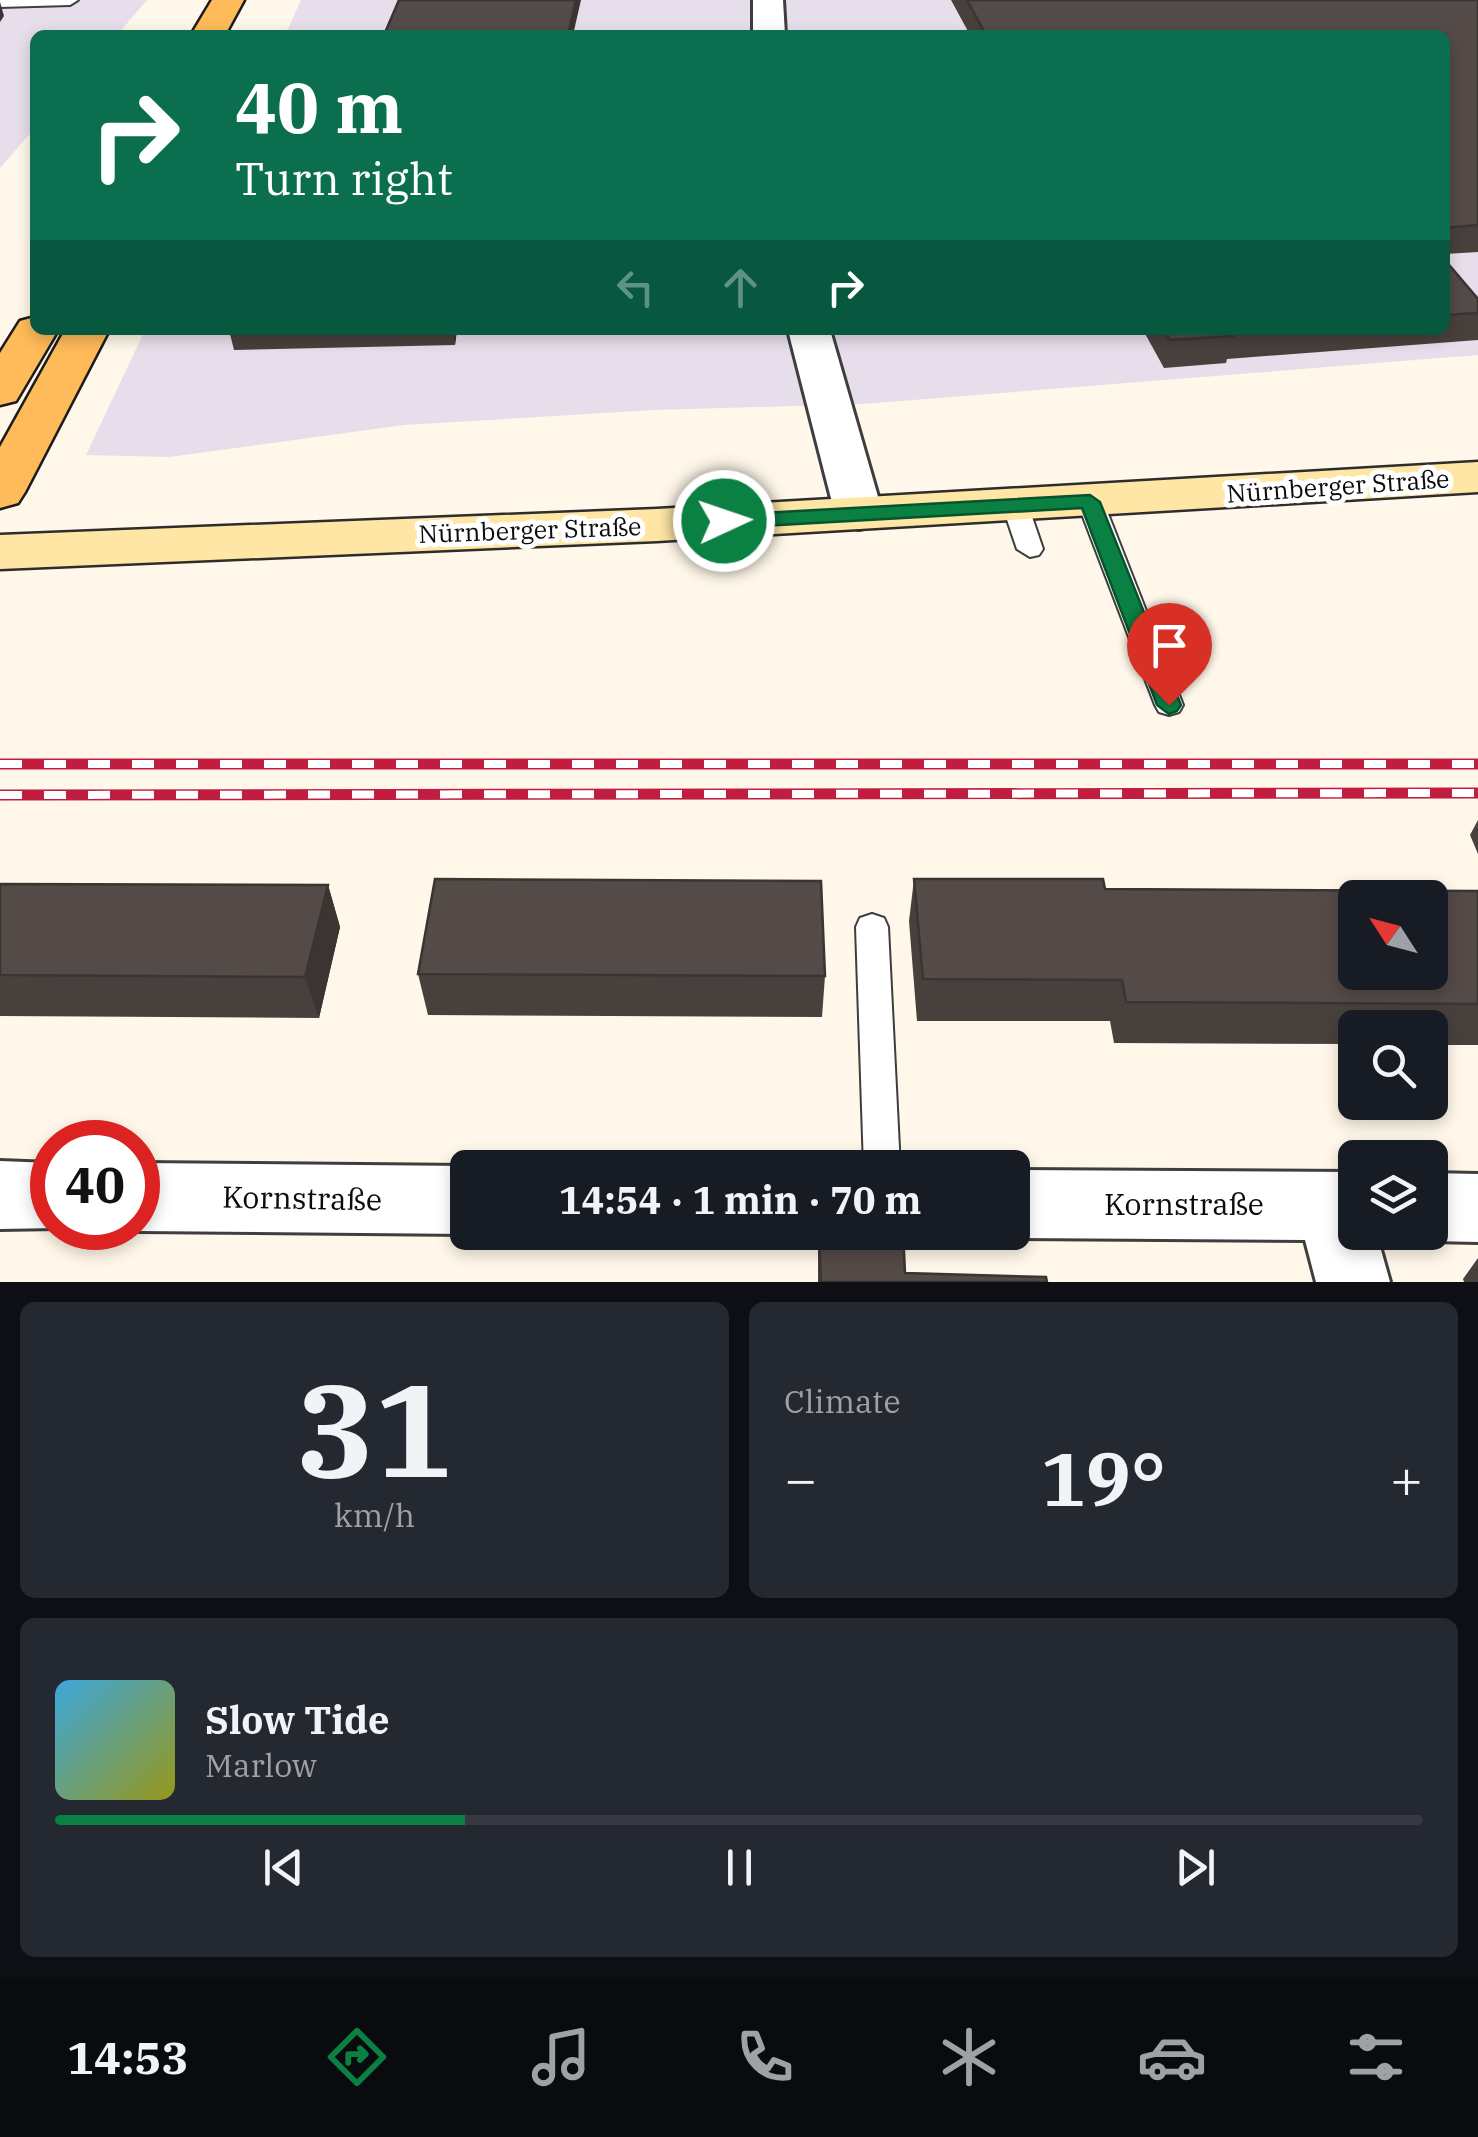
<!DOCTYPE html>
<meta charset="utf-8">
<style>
:root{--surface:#171b24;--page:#242831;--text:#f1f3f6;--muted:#9ea1a6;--line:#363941;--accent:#0b8043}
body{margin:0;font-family:"IBM Plex Serif",serif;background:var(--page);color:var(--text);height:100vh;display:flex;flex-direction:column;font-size:38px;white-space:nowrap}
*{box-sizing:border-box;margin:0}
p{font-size:32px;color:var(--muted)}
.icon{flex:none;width:55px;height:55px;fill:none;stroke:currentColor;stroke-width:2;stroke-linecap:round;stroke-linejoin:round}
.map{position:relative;height:1282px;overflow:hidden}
.side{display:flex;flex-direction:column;gap:20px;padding:20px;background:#0d0f14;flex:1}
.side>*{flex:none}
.guide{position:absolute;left:30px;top:30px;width:1420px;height:305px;border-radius:15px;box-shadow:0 5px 15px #0003;background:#0b6e4f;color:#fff;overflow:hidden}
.needle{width:65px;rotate:306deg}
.controls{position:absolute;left:1338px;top:880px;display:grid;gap:20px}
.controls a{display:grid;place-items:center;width:110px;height:110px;border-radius:15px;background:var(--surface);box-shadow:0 5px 15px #0003;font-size:50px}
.speed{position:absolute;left:30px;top:1120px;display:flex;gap:20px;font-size:50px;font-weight:700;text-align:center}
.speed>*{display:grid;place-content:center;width:130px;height:130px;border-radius:50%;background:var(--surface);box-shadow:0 5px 15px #0003;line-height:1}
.speed .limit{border:15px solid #d22;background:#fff;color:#111}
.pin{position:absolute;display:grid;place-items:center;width:85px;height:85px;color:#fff;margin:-102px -42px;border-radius:50% 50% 50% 0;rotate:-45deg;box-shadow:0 0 10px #0007}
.pin .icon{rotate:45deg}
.me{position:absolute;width:110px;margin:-55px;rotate:87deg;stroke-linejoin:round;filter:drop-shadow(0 0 8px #0008)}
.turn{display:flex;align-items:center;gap:35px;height:210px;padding:0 40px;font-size:45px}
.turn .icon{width:130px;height:130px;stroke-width:2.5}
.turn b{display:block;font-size:70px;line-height:85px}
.lanes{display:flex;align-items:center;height:95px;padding:0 40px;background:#0003;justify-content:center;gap:50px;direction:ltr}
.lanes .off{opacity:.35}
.big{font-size:75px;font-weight:700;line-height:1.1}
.side .tile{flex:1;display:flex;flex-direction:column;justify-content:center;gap:15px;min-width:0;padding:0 35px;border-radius:15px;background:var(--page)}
.side .dial{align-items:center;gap:0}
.dial b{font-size:130px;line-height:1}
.song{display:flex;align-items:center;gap:30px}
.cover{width:120px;height:120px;border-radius:15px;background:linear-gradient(135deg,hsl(200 70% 55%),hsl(60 70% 35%))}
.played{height:10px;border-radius:5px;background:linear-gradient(90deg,var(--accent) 30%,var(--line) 30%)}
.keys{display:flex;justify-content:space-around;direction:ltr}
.heat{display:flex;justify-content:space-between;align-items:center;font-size:55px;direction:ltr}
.side .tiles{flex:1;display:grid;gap:20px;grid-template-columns:1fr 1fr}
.tile:last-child{grid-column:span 2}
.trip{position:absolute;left:450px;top:1150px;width:580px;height:100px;border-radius:15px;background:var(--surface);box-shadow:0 5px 15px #0003;font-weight:700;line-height:100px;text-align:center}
.tab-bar{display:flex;height:160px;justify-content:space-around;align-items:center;background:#090b0e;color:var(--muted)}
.tab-bar .icon{width:70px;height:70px}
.tab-bar .active{color:var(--accent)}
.tab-bar b{font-size:45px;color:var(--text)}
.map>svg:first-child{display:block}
</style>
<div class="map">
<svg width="1478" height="1282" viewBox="0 0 1478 1282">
<rect width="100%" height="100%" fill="#fff7e9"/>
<g fill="#e7deeb">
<path d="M 0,0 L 147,0 L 117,35 L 35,35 L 35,128 L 0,168 Z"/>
<path d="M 301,0 L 1478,0 L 1478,355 L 863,404 L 655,410 L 404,425 L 169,457 L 86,455 L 145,330 L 1445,330 L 1445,35 L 285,35 Z"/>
</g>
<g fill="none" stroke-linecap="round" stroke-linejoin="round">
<g stroke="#3e3e3e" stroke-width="4">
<g id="lane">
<path d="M 0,0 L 78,0 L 70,5 L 0,7 Z"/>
<path d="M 1090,493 L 1103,501 L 1183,705 L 1179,712 L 1169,715 L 1159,712 L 1155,705 L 1077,501 Z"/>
<path d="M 1015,497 L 1028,505 L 1043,549 L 1039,555 L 1030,557 L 1017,549 L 1002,505 Z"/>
<path d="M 872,914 L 884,918 L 888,927 L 900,1168 L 864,1168 L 856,927 L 860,918 Z"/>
</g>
</g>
<g stroke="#3e3e3e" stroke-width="6">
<g id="street">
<path d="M 753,0 L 783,0 L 785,35 L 753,35 Z"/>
<path d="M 788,330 L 830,330 L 883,514 L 876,525 L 859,529 L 842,525 L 835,514 Z"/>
<path d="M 0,1161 L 52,1163 L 52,1228 L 57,1228 L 0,1229 Z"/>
<path d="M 138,1163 L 468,1166 L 471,1168 L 468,1168 L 468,1232 L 471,1232 L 468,1234 L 138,1231 L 130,1228 L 138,1228 Z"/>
<path d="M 1012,1170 L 1355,1172 L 1355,1232 L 1376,1232 L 1390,1282 L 1316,1282 L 1305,1240 L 1012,1238 L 998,1232 L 1012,1232 Z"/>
<path d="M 1430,1173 L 1478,1174 L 1478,1242 L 1430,1241 L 1409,1232 L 1430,1232 Z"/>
</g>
</g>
<g stroke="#2d2d2d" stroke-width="5">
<path id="secondary" d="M 1478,462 L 1478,492 L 657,541 L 0,569 L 0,535 L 657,509 Z"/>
</g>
<g stroke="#1c1c1c" stroke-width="5">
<g id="primary">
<path d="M 212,0 L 244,0 L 225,35 L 191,35 Z"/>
<path d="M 35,317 L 35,330 L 58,330 L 16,401 L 0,405 L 0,353 L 20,321 Z"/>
<path d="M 65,330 L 109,330 L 25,492 L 18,503 L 0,508 L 0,447 Z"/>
</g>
</g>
<use href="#lane" fill="#fff" fill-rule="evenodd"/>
<use href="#street" fill="#fff" fill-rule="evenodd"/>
<use href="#secondary" fill="#ffe6a4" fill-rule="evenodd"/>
<use href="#primary" fill="#ffbb59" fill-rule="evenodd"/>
<g stroke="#c01d40" stroke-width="11">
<g id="rail">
<path d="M 0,764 L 1478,764"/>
<path d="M 0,795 L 1478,793"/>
</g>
</g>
<use href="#rail" stroke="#fff" stroke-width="8" stroke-dasharray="22" stroke-linecap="butt"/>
</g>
<g fill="#48403d">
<path d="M 951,0 L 1478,0 L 1478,252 L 1445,254 L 1445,35 L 970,35 Z"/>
<path d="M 1445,260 L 1478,299 L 1478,340 L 1227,359 L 1226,363 L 1164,368 L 1143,330 L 1445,330 Z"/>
<path d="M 229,330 L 457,330 L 455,345 L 234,350 Z"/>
<path d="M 1478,820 L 1478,854 L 1470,835 Z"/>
<path d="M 914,879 L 1105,889 L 1478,891 L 1478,1045 L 1430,1045 L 1430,1028 L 1355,1028 L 1355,1044 L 1114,1043 L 1110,1021 L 917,1021 L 909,921 Z"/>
<path d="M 0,884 L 328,885 L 340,927 L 319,1018 L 0,1016 Z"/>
<path d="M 418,974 L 825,976 L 822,1017 L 428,1015 Z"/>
<path d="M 818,1232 L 903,1232 L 905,1273 L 1047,1282 L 818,1282 Z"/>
<path d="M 1478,1258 L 1478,1282 L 1464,1282 L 1463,1279 Z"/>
</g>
<g fill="#3b3432">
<path d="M 576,0 L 581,0 L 573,35 L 568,35 Z"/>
<path d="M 0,2 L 4,16 L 0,22 Z"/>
<path d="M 453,330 L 457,330 L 455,345 Z"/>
<path d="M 328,885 L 340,927 L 319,1018 L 305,977 Z"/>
</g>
<g fill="#544a47" stroke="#3b3432" stroke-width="2.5" fill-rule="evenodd">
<path d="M 399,0 L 576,0 L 568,35 L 384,35 Z"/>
<path d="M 967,0 L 1478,0 L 1478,225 L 1445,228 L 1445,35 L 986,35 Z"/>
<path d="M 1445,260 L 1478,299 L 1478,313 L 1445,315 Z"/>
<path d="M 1164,330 L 1255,330 L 1231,332 L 1233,336 L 1170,340 Z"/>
<path d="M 435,879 L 821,881 L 825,976 L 418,974 Z"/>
<path d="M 914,879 L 1103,879 L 1105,889 L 1478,891 L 1478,1004 L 1126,1002 L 1122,980 L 923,979 ZM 1355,898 L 1430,898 L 1430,972 L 1355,972 Z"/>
<path d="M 0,884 L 328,885 L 305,977 L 0,975 Z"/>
<path d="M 819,1232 L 903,1232 L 905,1273 L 1046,1277 L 1047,1282 L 821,1282 Z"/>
</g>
<path fill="#0b8043" stroke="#07532c" stroke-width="2.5" d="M 1090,495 L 1100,502 L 1181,705 L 1177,711 L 1169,714 L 1157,705 L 1082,508 L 724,528 L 714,521 L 724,515 Z"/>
<g text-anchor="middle" stroke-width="10" stroke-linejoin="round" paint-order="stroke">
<g font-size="25" fill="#0b0b0b" stroke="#fff">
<text transform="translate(1338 486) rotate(-4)" y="9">Nürnberger Straße</text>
<text transform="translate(530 530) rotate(-2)" y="9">Nürnberger Straße</text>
</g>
<g font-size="30" fill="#0b0b0b" stroke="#fff">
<text transform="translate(302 1199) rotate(1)" y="10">Kornstraße</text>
<text x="1184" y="1215">Kornstraße</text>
</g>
</g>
</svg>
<div class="controls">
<a><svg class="needle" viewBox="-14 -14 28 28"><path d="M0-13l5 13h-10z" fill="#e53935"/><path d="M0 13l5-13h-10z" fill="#9ea1a6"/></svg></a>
<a><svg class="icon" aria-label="search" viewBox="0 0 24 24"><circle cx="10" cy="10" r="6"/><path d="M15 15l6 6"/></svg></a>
<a><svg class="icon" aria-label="layers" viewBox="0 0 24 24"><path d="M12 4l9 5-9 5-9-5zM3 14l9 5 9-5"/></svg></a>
</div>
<div class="speed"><div class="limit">40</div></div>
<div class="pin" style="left:1169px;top:705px;background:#d93025"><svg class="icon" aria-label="arrive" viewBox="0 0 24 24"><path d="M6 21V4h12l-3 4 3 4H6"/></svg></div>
<svg class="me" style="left:724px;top:521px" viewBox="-20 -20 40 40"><circle r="17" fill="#0b8043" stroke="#fff" stroke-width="3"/><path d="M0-11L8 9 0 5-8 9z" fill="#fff"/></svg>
<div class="trip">14:54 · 1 min · 70 m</div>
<div class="guide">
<div class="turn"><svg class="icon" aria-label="right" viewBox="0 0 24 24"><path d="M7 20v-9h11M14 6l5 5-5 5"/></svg><div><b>40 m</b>Turn right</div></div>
<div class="lanes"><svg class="icon off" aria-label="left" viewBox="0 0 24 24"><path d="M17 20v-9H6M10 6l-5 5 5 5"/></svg><svg class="icon off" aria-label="ahead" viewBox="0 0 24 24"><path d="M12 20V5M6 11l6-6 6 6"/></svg><svg class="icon" aria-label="right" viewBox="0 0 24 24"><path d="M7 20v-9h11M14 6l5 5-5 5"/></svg></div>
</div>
</div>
<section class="side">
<div class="tiles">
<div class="tile dial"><b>31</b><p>km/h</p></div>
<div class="tile"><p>Climate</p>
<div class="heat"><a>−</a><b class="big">19°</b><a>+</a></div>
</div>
<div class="tile">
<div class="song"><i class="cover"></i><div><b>Slow Tide</b><p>Marlow</p></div></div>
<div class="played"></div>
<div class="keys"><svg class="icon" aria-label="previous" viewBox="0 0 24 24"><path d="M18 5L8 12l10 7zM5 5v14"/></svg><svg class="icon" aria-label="pause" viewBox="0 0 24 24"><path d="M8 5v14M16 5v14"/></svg><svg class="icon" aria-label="next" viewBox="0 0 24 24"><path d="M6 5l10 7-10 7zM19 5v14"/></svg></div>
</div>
</div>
</section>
<nav class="tab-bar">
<b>14:53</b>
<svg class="icon active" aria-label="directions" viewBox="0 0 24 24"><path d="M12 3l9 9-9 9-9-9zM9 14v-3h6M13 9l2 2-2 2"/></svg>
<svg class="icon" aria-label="music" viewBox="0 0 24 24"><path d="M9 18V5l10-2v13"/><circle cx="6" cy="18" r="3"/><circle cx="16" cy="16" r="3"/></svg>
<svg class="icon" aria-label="phone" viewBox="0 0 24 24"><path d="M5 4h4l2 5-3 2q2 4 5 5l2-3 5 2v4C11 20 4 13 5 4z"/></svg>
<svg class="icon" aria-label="climate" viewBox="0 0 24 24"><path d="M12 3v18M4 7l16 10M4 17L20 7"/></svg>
<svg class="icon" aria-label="car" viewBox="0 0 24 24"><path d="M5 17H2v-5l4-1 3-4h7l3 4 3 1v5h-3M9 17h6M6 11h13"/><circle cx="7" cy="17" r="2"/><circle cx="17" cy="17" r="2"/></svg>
<svg class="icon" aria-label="filters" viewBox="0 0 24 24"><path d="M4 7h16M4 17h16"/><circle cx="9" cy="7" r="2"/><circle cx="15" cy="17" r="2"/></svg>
</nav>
